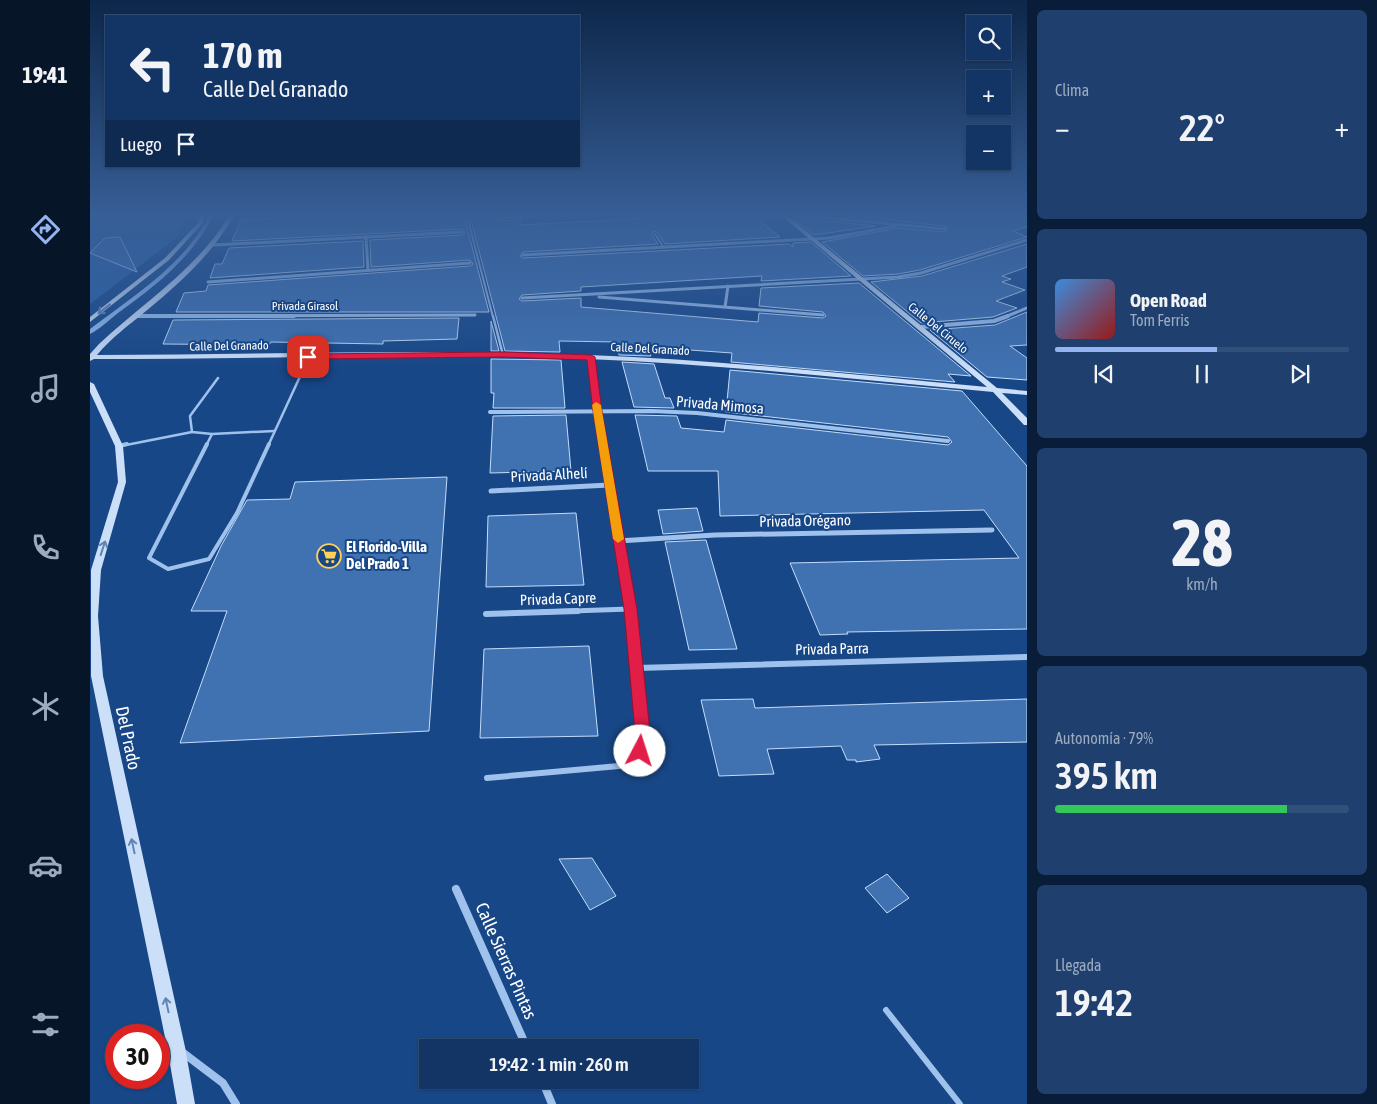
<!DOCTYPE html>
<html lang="es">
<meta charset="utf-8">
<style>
:root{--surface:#123565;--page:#1f406e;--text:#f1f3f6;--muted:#9cabbf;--line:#315079;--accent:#95b2f1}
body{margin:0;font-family:"Asap Condensed",sans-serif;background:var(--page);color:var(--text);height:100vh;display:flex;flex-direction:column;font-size:19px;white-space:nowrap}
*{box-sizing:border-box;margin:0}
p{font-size:16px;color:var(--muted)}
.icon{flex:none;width:28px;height:28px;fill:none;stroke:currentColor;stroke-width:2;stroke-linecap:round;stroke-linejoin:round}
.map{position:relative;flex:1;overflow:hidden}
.drawer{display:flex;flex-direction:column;gap:10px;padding:10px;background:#0a1d38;width:350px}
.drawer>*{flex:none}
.guide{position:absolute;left:15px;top:15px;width:475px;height:152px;border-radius:0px;box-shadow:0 1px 4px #0004,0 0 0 1px var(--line);background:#123565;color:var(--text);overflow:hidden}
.tools{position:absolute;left:876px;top:15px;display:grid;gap:10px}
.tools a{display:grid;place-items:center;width:45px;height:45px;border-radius:0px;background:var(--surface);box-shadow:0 1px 4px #0004,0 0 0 1px var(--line);font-size:25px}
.speed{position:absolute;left:15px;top:1024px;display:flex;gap:10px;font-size:25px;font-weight:700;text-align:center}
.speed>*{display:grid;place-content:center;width:65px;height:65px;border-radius:50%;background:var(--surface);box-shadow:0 1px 4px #0004,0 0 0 1px var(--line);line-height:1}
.speed .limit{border:8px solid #d22;background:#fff;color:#111}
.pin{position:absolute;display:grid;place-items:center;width:42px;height:42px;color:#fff;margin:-21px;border-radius:10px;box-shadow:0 2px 8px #0006}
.me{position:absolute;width:55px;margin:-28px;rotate:5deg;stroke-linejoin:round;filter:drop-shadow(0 0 4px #0008)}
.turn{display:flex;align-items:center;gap:18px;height:105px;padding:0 15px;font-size:22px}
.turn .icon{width:65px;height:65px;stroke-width:2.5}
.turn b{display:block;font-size:35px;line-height:42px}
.then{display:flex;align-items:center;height:48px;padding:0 15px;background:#0003;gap:10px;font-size:19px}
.big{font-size:38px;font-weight:600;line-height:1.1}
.drawer .card{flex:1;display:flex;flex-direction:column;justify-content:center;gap:8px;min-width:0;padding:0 18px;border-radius:8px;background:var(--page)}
.drawer .dial{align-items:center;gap:0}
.dial b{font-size:65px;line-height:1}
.song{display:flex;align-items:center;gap:15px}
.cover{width:60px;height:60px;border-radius:8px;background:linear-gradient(135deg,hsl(210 70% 55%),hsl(0 70% 35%))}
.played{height:5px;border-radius:2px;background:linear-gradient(90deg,var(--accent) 55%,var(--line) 55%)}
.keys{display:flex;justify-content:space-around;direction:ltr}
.heat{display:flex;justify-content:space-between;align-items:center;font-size:28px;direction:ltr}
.charge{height:8px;border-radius:4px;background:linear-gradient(90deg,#34c759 79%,var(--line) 0)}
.trip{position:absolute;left:329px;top:1039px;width:280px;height:50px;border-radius:0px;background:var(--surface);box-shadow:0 1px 4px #0004,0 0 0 1px var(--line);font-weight:600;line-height:50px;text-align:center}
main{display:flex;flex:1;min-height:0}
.menu{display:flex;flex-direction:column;width:90px;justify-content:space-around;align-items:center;background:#071528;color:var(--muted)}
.menu .icon{width:35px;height:35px}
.menu .on{color:var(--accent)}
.menu b{font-size:22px;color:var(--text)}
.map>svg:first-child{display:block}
</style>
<main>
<nav class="menu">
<b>19:41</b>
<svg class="icon on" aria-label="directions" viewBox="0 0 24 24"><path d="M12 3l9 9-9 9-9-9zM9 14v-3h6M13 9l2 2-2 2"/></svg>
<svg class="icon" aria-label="music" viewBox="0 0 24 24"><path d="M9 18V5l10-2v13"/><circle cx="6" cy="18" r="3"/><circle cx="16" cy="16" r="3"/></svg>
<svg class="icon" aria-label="phone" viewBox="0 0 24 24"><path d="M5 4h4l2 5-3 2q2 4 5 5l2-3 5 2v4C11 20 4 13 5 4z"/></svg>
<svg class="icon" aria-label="climate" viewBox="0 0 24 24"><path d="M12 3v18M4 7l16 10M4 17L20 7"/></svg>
<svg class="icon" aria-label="car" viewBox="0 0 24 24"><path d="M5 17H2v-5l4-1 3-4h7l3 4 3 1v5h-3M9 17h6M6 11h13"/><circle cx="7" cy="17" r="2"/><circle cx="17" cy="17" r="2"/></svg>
<svg class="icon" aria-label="filters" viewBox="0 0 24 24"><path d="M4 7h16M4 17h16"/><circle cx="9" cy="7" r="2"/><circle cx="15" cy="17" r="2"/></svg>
</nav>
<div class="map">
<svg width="937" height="1104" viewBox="0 0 937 1104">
<rect width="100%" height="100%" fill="#184787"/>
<path fill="#2a61a6" d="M 0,216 L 96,216 L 95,222 L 86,238 L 0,304 Z"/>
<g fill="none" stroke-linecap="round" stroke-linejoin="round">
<path fill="#91bcf0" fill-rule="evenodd" d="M 119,216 L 123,216 C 102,258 65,286 28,313 C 19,320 10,329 0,334 L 0,329 C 43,296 93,266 119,216 Z"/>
</g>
<g fill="#4071b1" stroke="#c4dcfa">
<path d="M 225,216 L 374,216 L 399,312 L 86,312 L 94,293 L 116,291 L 118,285 L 380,266 L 383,264 L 380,260 L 281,267 L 280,240 L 372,235 L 375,232 L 372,229 L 142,241 L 151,220 Z"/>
<path d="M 380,216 L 404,216 L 404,219 L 407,221 L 430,220 L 430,225 L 560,218 L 559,216 L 664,216 L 690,237 L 575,244 L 567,232 L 564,231 L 562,235 L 568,244 L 433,252 L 430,256 L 433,258 L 699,244 L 703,247 L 703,243 L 721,242 L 761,276 L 671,281 L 672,276 L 491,287 L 491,291 L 432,295 L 429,299 L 432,301 L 491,298 L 491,307 L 668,322 L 669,313 L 733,318 L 736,316 L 733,312 L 669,306 L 671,288 L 769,283 L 881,376 L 858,374 L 865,382 L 641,362 L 642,353 L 558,347 L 561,356 L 529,355 L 526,342 L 469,341 L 470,352 L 415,351 Z"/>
<path d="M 704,216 L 713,216 L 716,219 L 786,226 L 724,235 L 704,219 Z"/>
<path d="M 757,216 L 937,216 L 937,227 L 923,231 L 937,237 L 830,270 L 808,274 L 773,276 L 732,242 L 809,228 L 855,232 L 858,228 L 855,226 Z"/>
<path d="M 30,237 L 47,272 L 0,253 L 15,238 Z"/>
<path d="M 273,241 L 274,267 L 120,278 L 125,264 L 132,264 L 139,248 Z"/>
<path d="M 937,244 L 937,267 L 912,276 L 921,279 L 912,282 L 935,290 L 906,301 L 927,308 L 903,317 L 831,323 L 781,282 L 832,276 Z"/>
<path d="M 937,312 L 937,345 L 920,346 L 937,358 L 937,380 L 897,377 L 840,330 L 905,325 Z"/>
<path d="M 369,318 L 367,339 L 293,341 L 293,344 L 181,342 L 179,345 L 73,344 L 83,320 Z"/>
<path d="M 401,321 L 409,351 L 401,351 Z"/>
<path d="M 401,359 L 471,360 L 475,408 L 403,408 L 404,393 L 401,393 Z"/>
<path d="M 532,362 L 564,364 L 575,398 L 580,398 L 584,408 L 544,407 Z"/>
<path d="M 640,370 L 872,391 L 937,466 L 937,629 L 757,632 L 758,634 L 730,635 L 700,563 L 929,558 L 894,510 L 630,516 L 628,471 L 558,471 L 545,415 L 587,416 L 591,428 L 634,432 L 636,420 L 858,445 L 862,442 L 858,437 L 636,412 Z"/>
<path d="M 476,415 L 481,471 L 400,473 L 403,416 Z"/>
<path d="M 357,477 L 339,731 L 90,743 L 137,611 L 101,611 L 131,546 L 157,500 L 200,499 L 205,482 Z"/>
<path d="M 607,508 L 613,531 L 573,534 L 568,510 Z"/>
<path d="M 486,513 L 494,585 L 396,587 L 398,516 Z"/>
<path d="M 616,540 L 627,579 L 647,649 L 599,650 L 575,542 Z"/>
<path d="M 499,646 L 508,736 L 390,738 L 394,649 Z"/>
<path d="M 663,699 L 665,708 L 937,699 L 937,742 L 784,745 L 790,759 L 766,762 L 766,760 L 757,760 L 751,746 L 677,749 L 684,774 L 629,776 L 611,700 Z"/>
<path d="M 502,858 L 526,896 L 500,910 L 469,859 Z"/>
<path d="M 797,874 L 819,898 L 797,913 L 775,888 Z"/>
</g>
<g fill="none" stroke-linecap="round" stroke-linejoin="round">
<g stroke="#9fc2ed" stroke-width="2">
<path d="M 377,216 L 403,317"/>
<path d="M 565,234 L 574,248"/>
</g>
<g stroke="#9fc2ed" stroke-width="2.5">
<path d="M 403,316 L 413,355"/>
<path d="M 128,378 L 100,416 L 102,432 L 122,434 L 184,431"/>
<path d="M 31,446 L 102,432"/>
<path d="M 116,446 L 122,434"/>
<path d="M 178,446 L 219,357"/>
</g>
<g stroke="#9fc2ed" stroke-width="4">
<path d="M 117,444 L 59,558 L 78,569 L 119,559 L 147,513 L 179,444"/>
<path d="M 29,446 L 37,444"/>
</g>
<path stroke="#9fc2ed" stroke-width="6" d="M 796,1010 L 870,1104"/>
<g stroke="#9fc2ed" stroke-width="3">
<path d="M 716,216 L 855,229"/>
<path d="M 407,218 L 445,216"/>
<path d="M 276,237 L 278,270"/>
<path d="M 124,245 L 372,232"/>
<path d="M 433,255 L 739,238 L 806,226"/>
<path d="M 118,282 L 380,263"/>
<path d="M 509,297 L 733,315"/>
<path d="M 432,298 L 808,277 L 831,273 L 937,240"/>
<path d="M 635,307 L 638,286"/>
<path d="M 45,316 L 385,315"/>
<path d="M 915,317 L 937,308"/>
</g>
<g stroke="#9fc2ed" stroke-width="4">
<path d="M 45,316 L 204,316"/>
<path d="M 831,327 L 904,321 L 918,316"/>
<path d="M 501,357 L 513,446"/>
<path d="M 400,412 L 562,411 L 607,413 L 858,441"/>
</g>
<g stroke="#9fc2ed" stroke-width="5">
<path d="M 513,444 L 540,612"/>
<path d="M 401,491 L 519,485"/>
<path d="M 528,541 L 625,535 L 902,530"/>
<path d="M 452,612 L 540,609"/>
</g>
<g stroke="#9fc2ed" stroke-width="6">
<path d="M 396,614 L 488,611"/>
<path d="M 547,668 L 937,657"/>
<path d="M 397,778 L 529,766 L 550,751 L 552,732 L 540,611"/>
</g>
<g stroke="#9fc2ed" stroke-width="8">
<path d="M 366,889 L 437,1048"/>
<path d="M 92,1052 L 133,1083 L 146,1104"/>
<path d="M 452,1080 L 462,1104"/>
</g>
<g fill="#ccdff9" fill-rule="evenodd">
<path d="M 110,216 L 115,216 L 113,223 L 79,260 L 0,322 L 0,317 L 75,258 L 109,222 Z"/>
<path d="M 139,216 L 144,216 C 121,255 90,283 56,311 C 39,325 21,338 7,355 C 171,355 335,348 499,355 C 632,360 764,375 897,387 L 692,216 L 698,216 L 907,388 L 937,391 L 937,395 L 912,393 L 937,418 L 937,425 L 934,425 L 903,392 C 768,380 633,364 497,359 C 332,353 168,359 4,359 L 0,361 L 0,354 L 9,344 C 54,302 106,270 139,216 Z"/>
<path d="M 0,382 L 4,384 L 33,446 L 36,482 L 11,570 L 8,616 L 13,676 L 95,1047 L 105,1104 L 87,1104 L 77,1047 L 1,676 L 1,570 L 28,482 L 25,446 L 0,392 Z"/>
</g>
</g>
<defs><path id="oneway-shaft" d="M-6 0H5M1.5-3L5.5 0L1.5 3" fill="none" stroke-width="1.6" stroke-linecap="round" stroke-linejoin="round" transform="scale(1.25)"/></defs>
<g stroke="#6084b5">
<use href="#oneway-shaft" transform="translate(14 309) rotate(142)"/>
<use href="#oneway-shaft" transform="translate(13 548) rotate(-72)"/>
<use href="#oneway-shaft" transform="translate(43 846) rotate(-102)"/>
<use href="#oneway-shaft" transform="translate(77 1005) rotate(-102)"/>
</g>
<linearGradient id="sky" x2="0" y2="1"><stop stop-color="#0d274a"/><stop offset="0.58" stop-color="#375e96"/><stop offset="1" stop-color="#375e96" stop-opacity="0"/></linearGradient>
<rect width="937" height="371" fill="url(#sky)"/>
<path fill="#e11d48" stroke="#92132f" d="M 413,352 L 501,355 L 505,357 L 512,411 L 547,609 L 560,732 L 555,756 L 550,757 L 544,756 L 542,751 L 545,732 L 534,609 L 503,411 L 497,360 L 413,357 L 218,359 L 214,357 L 218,354 Z"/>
<path fill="#f59e0b" d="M 506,402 L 511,405 L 534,539 L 528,543 L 523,539 L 502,405 Z"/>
<defs>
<g id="supermarket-ring" transform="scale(1.25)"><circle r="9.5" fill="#184787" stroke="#ffd15b" stroke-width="1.5"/><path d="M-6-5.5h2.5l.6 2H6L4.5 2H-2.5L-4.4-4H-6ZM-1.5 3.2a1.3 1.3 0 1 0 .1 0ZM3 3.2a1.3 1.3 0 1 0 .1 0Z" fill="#ffd15b"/></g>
</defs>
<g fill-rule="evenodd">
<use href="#supermarket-ring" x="239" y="556"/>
</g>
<g text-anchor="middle" stroke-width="4" stroke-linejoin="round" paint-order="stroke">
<g font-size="12" fill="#fff" stroke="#184787">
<text x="215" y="310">Privada Girasol</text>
<text transform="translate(848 328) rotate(39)" y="4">Calle Del Ciruelo</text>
<text transform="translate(139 346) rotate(-1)" y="4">Calle Del Granado</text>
<text transform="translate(560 349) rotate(3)" y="4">Calle Del Granado</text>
</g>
<g font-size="15" fill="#fff" stroke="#184787">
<text transform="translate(630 405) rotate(5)" y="5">Privada Mimosa</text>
<text transform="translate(459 475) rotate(-3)" y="5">Privada Alhelí</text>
<text transform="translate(715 521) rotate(-1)" y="5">Privada Orégano</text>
<text transform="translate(468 599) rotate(-2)" y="5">Privada Capre</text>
<text transform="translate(742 649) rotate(-1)" y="5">Privada Parra</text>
</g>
<g font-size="15" font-weight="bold" fill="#fff" stroke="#184787" text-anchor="start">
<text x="256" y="552">El Florido-Villa<tspan x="256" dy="17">Del Prado 1</tspan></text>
</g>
<g font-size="18" fill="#fff" stroke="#184787">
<text transform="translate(38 738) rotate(78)" y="6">Del Prado</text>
<text transform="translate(416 961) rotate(66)" y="6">Calle Sierras Pintas</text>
</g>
</g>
</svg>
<div class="tools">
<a><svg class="icon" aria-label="search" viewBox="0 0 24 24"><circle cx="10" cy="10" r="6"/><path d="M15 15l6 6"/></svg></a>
<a>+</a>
<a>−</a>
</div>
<div class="speed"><div class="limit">30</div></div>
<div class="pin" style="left:218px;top:357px;background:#d93025"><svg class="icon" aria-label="arrive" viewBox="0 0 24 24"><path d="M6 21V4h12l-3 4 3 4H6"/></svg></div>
<svg class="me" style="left:550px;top:751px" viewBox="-20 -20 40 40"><circle r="19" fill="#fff"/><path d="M0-13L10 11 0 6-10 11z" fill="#e11d48"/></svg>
<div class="trip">19:42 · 1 min · 260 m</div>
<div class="guide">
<div class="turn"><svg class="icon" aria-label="left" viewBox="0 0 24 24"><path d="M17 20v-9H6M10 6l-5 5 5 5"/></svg><div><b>170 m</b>Calle Del Granado</div></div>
<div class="then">Luego<svg class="icon" aria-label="arrive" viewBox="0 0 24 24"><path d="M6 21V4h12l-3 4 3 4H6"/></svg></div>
</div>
</div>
<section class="drawer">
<div class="card"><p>Clima</p>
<div class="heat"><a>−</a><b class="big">22°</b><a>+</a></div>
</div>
<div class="card">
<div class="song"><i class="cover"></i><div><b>Open Road</b><p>Tom Ferris</p></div></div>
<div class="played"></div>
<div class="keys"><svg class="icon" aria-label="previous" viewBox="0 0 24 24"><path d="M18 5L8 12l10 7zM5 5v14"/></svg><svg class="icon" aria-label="pause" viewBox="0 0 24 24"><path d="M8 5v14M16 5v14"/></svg><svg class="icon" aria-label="next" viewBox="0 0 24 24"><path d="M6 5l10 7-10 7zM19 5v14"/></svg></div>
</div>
<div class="card dial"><b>28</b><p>km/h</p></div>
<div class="card"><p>Autonomía · 79%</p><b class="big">395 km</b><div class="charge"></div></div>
<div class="card"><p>Llegada</p><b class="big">19:42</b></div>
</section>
</main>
